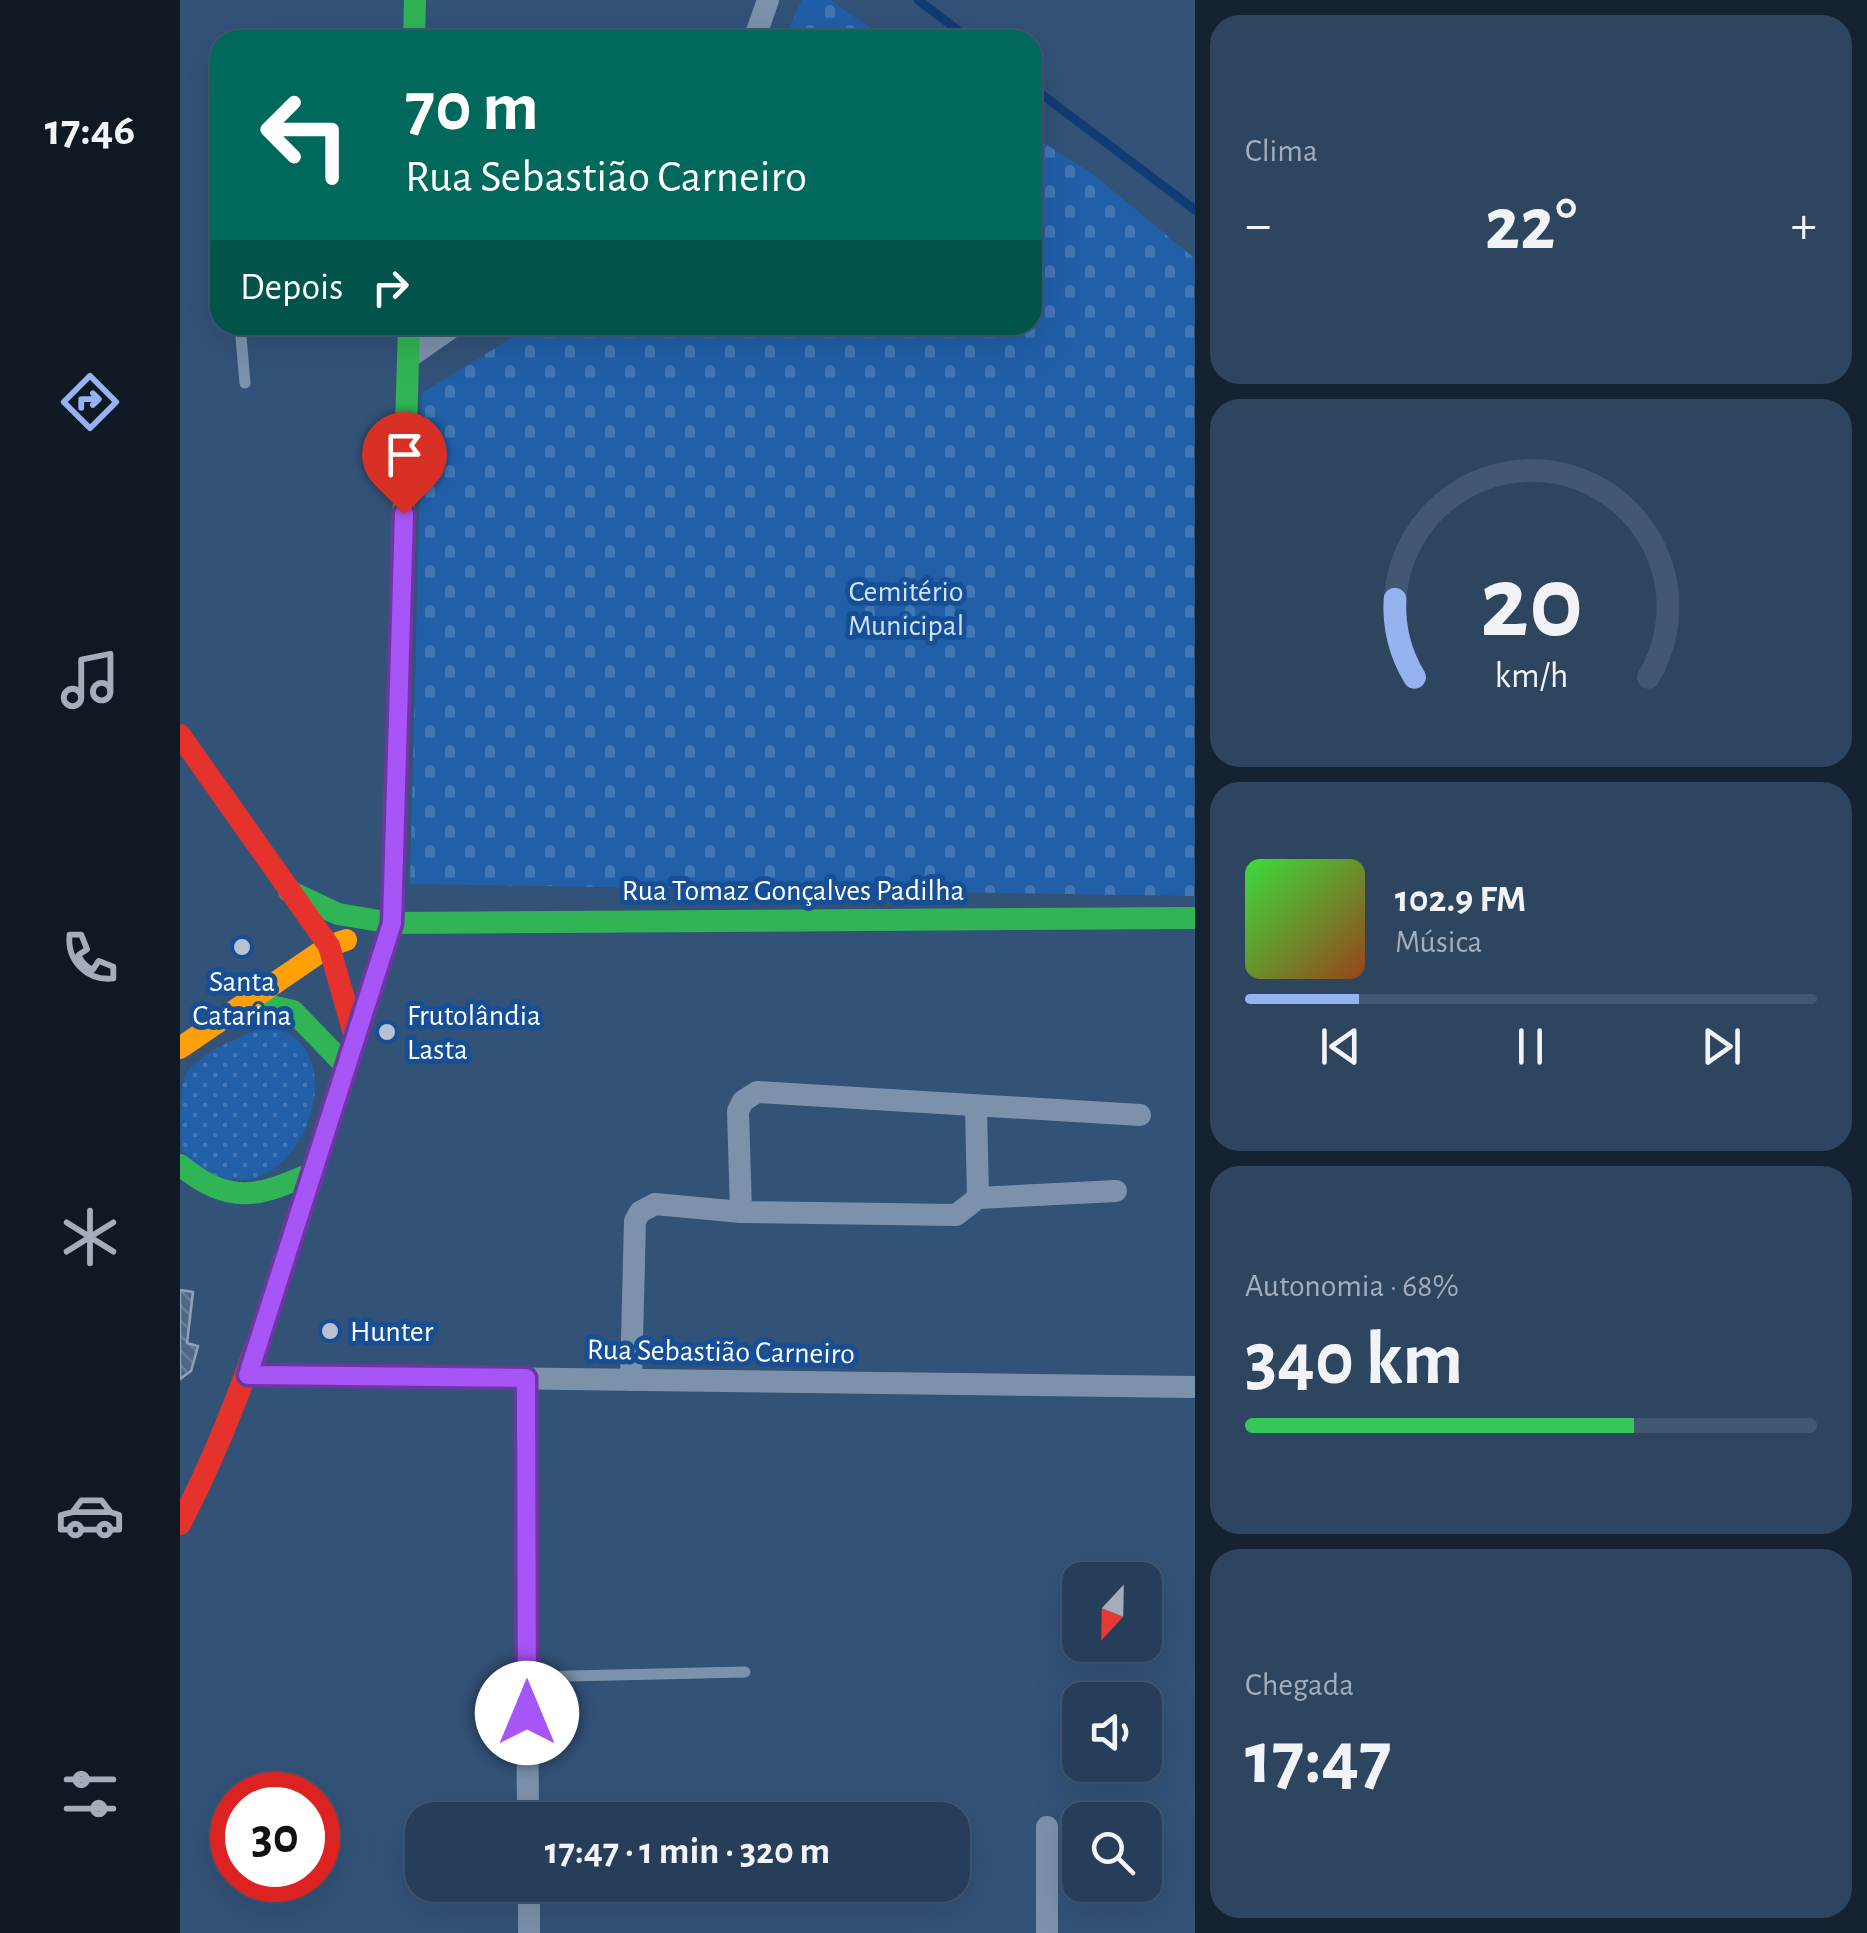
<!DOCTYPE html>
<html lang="pt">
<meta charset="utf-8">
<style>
:root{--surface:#263e5a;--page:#2e4560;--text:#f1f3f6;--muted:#a4aebb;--line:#425770;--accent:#95b2f1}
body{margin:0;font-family:"Alegreya Sans",sans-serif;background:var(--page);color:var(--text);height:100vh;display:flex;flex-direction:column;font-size:38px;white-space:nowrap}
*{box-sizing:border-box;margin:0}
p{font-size:32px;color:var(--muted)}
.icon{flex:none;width:55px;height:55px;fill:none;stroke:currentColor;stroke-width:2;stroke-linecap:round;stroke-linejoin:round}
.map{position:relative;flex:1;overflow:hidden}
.details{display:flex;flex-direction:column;gap:15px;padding:15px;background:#152232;width:672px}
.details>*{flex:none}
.hud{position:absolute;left:30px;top:30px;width:832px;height:305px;border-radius:30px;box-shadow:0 10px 40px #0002,0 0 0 2px var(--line);background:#00695c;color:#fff;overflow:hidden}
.needle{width:65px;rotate:202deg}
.buttons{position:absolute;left:882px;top:1562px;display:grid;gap:20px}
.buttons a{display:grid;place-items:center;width:100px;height:100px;border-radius:20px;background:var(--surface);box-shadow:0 10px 40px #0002,0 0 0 2px var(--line);font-size:50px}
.speed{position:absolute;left:30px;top:1772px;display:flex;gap:20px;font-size:50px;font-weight:700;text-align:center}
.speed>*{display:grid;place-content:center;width:130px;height:130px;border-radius:50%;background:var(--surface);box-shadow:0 10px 40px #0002,0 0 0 2px var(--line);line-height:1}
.speed .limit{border:15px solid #d22;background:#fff;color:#111}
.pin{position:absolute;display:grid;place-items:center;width:85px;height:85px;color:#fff;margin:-102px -42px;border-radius:50% 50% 50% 0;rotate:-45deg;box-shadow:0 0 10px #0007}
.pin .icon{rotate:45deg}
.me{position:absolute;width:110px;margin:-55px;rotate:0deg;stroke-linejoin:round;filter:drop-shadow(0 0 8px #0008)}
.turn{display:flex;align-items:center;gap:35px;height:210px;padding:0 30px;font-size:45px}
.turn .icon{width:130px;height:130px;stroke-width:2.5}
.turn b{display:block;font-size:70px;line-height:85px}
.then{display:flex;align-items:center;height:95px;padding:0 30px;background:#0003;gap:20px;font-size:38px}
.big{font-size:75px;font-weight:700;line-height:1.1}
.details .card{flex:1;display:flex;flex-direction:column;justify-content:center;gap:15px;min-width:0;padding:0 35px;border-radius:30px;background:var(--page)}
.details .dial{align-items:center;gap:0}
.dial svg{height:260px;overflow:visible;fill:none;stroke:var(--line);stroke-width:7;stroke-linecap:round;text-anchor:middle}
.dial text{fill:var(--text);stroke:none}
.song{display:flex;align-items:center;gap:30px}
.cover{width:120px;height:120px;border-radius:15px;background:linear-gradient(135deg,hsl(120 70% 55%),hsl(20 70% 35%))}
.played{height:10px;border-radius:5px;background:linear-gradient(90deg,var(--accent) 20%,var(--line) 20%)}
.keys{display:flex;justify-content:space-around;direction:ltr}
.heat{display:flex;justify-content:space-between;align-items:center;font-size:55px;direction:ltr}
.charge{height:15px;border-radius:8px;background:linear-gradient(90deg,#34c759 68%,var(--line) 0)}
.trip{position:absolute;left:225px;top:1802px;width:565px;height:100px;border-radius:30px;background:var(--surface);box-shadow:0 10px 40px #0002,0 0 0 2px var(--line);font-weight:700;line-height:100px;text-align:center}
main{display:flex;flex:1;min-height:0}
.dock{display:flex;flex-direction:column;width:180px;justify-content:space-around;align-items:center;background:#0f1924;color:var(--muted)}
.dock .icon{width:70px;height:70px}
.dock .current{color:var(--accent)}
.dock b{font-size:45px;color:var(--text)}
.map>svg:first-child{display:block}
</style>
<main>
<nav class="dock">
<b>17:46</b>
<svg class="icon current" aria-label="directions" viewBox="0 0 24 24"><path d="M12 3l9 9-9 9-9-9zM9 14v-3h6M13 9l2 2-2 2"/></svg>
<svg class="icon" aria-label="music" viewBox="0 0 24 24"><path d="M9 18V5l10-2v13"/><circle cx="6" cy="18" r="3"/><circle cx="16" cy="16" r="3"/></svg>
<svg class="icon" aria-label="phone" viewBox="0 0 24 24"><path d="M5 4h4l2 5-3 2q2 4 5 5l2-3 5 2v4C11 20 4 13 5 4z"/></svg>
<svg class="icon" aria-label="climate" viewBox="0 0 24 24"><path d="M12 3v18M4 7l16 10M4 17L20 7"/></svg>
<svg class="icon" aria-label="car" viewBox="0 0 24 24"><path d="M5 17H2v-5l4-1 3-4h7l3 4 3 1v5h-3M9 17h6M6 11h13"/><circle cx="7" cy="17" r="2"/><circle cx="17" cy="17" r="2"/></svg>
<svg class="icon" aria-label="filters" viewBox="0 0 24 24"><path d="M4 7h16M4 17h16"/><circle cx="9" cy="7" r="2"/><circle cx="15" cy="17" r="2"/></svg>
</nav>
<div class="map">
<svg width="1015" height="1933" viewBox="0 0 1015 1933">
<defs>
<pattern id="grass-dots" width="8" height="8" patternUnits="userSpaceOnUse" patternTransform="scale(2.5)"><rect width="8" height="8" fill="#215fa8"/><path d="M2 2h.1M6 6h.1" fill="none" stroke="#4277b5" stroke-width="1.8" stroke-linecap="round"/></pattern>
<pattern id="cemetery-stones" width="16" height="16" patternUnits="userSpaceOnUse" patternTransform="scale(2.5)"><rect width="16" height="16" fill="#215fa8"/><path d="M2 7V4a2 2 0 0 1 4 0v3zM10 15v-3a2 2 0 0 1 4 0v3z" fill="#4277b5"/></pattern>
<pattern id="building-back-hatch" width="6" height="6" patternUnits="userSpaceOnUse" patternTransform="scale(2.5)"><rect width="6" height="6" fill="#4e6785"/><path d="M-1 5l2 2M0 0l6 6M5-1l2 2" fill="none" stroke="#697e97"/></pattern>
</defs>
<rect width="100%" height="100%" fill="#335278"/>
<path fill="url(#grass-dots)" d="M 85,1026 C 181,1040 123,1201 44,1178 C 28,1173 8,1163 1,1148 C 0,1137 0,1082 6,1073 C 23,1051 60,1037 85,1026 Z"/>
<g fill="url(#cemetery-stones)">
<path d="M 622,0 L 650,0 L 708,40 L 603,40 Z"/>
<path d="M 853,136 L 914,175 L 1014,258 L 1014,896 L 230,884 L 242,393 L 353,325 L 852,325 Z"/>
</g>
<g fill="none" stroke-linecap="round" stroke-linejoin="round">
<g stroke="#113c73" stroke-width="9">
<path d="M 738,0 L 791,40"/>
<path d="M 852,87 L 1015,210"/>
</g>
</g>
<path fill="url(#building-back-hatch)" stroke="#90a2b8" stroke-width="2.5" d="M 0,1290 L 13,1292 L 7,1343 L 18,1346 L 11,1371 L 0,1379 Z"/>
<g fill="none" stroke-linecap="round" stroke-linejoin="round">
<g stroke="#7c92ab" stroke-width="11">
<path d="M 60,325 L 65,383"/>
<path d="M 347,1677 L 565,1672"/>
</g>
<g stroke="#7c92ab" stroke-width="22">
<path d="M 574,40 L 588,0"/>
<path d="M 228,358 L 275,325"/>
<path d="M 796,1108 L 798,1198"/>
<path d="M 561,1212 L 558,1111 L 563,1101 L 577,1092 L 960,1115"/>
<path d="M 67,1375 L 1015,1387"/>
<path d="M 345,1378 L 348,1820"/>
<path d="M 451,1380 L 455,1221 L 460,1212 L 475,1204 L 561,1212 L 776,1215 L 798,1198 L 936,1191"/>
<path d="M 349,1885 L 349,1933"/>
<path d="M 867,1933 L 867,1827"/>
</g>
<g stroke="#30b455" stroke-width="22">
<path d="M 234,40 L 235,0"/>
<path d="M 220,633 L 229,325"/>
<path d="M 109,891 L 158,914 L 212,923 L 1015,918"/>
<path d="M 69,1001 L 113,1011 L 166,1066"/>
<path d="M 0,1165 C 51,1206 78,1197 134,1172"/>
</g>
<g stroke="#ff9f0a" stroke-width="22">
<path d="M 0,1048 L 149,946 L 166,940"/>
<path d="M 147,1127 L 212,923 L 220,633"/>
</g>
<g stroke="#e5322d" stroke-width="22">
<path d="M 0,735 L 149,946 L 175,1037"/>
<path d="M 0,1524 C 66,1398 103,1262 147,1127"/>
</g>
</g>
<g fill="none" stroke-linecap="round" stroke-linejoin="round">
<g stroke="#6d37a1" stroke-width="25">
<path id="route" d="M 224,514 L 212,923 L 68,1375 L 346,1378 L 347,1713"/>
</g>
<use href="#route" stroke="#a855f7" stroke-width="18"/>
</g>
<g fill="#b8c2d0" stroke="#164f95" stroke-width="4">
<circle cx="62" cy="947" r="10"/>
<circle cx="207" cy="1032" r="10"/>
<circle cx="150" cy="1331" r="10"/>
</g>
<g text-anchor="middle" stroke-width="10" stroke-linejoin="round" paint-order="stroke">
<g font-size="30" fill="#cee3fc" stroke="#164f95">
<text x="726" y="601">Cemitério<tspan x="726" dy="34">Municipal</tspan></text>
</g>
<g font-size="30" fill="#fff" stroke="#164f95">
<text x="613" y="900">Rua Tomaz Gonçalves Padilha</text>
<text transform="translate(541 1351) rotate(1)" y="10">Rua Sebastião Carneiro</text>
</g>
<g font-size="30" fill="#fff" stroke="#164f95" text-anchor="start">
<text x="62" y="991" text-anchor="middle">Santa<tspan x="62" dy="34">Catarina</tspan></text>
<text x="227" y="1025">Frutolândia<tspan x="227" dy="34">Lasta</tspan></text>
<text x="170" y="1341">Hunter</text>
</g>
</g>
</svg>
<div class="buttons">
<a><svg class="needle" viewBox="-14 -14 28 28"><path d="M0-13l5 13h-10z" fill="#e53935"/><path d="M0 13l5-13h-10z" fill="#a4aebb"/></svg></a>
<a><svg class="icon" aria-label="sound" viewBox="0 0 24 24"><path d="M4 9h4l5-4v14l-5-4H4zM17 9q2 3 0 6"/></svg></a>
<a><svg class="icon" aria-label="search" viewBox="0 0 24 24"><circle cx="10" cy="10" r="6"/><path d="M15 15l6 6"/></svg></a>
</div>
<div class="speed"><div class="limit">30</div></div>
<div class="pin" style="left:224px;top:514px;background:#d93025"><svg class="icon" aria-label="arrive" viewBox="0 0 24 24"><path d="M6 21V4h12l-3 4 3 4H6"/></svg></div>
<svg class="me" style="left:347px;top:1713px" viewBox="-20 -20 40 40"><circle r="19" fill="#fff"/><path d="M0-13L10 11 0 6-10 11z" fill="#a855f7"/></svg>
<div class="trip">17:47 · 1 min · 320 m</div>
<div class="hud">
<div class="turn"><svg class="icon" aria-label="left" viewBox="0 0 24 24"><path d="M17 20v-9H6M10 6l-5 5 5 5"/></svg><div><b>70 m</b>Rua Sebastião Carneiro</div></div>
<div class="then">Depois<svg class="icon" aria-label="right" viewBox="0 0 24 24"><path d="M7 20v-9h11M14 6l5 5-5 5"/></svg></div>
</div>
</div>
<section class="details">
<div class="card"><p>Clima</p>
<div class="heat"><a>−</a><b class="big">22°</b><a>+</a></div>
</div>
<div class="card dial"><svg viewBox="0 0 100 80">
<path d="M14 69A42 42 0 1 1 86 69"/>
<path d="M14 69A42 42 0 0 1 8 45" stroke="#95b2f1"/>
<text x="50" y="56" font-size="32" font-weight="700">20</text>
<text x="50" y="72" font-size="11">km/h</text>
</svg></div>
<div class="card">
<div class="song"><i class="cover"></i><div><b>102.9 FM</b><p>Música</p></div></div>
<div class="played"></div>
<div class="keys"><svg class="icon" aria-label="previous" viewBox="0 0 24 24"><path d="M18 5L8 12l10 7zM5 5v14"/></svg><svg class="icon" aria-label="pause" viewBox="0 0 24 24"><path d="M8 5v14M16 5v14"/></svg><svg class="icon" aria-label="next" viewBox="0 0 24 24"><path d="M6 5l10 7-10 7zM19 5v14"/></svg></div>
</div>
<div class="card"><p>Autonomia · 68%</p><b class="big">340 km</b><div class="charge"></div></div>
<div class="card"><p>Chegada</p><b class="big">17:47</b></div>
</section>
</main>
